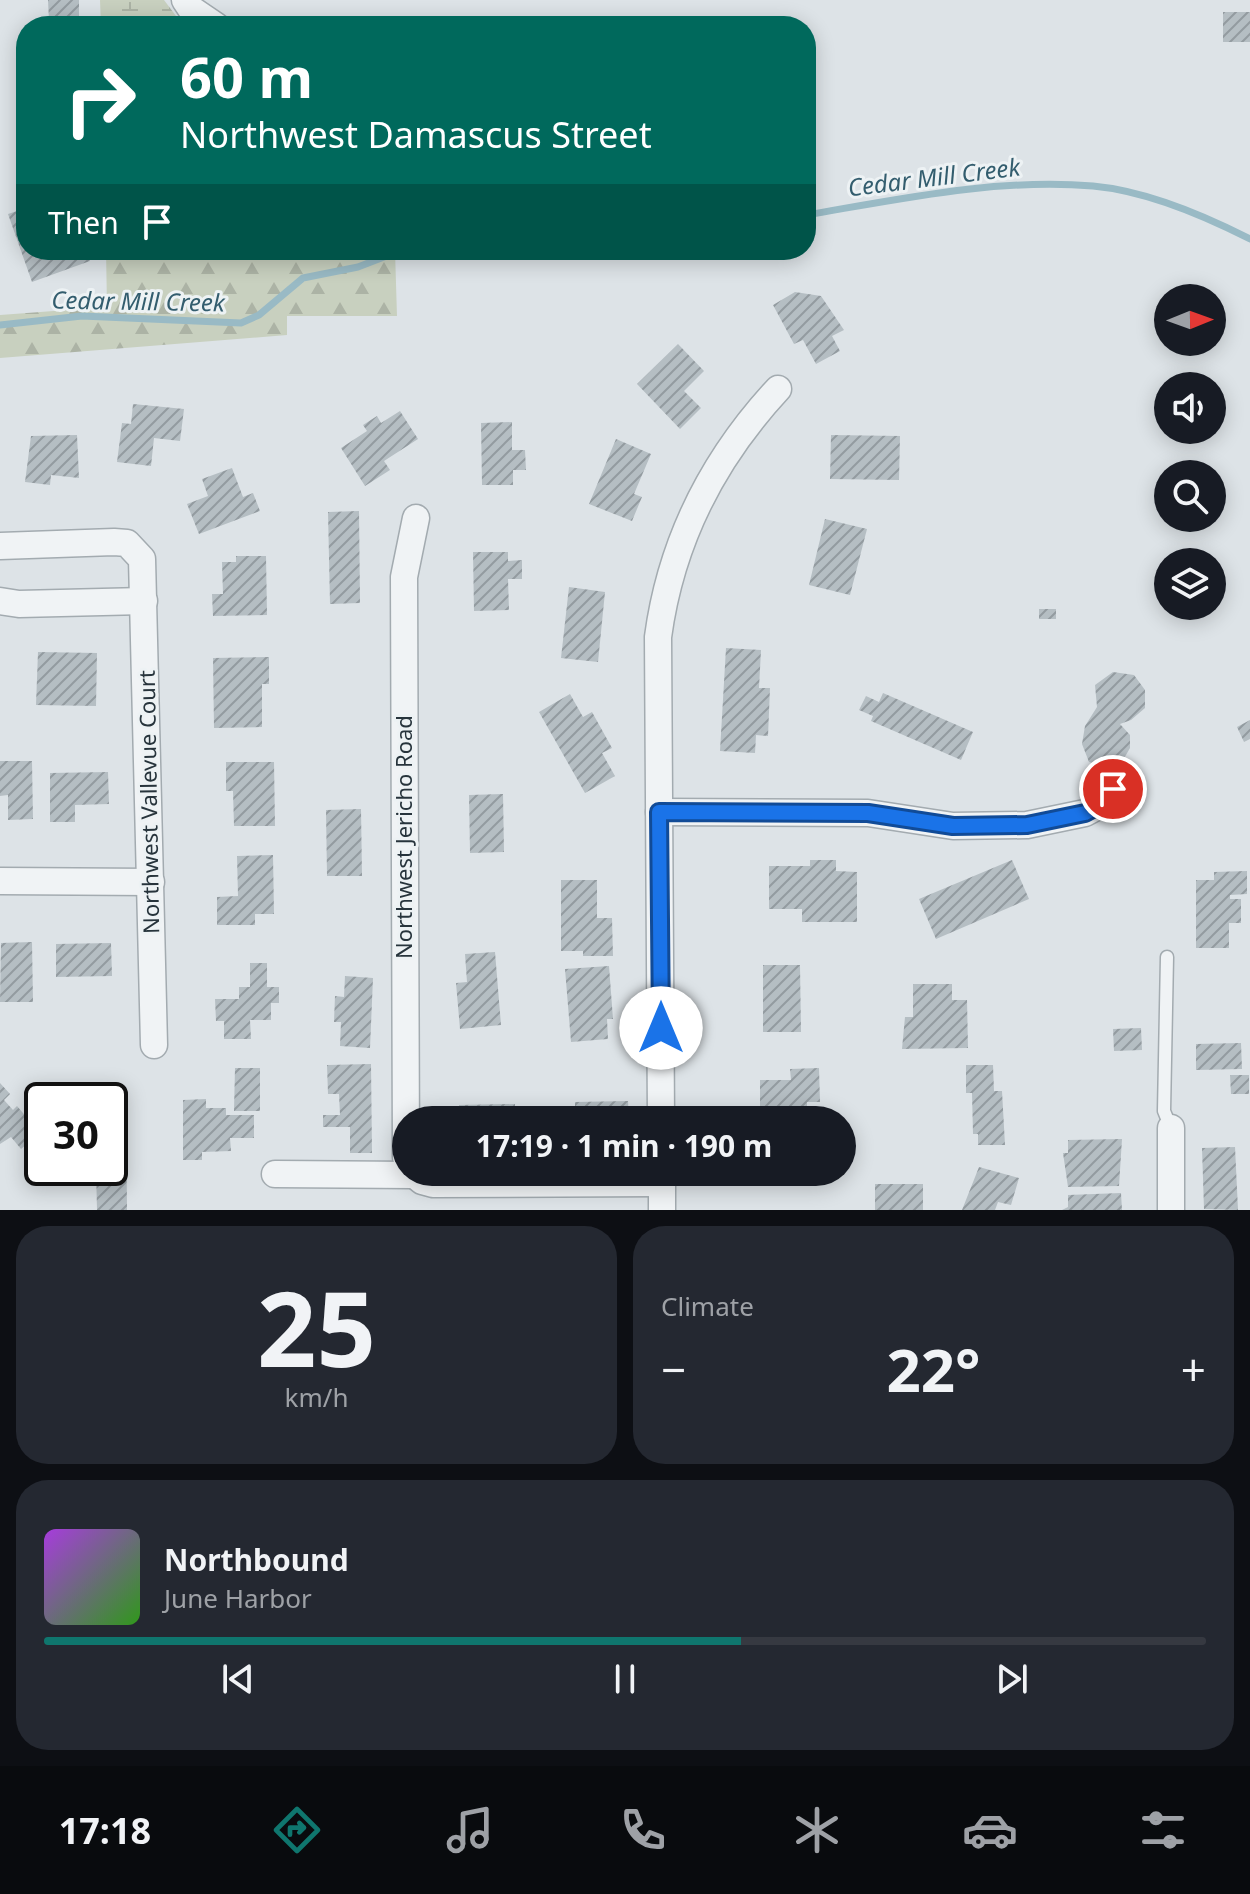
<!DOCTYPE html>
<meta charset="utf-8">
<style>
:root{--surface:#171b24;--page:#242831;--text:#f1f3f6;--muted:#9ea1a6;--line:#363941;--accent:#0f766e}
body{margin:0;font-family:"Noto Sans",sans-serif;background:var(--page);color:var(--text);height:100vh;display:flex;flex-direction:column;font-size:30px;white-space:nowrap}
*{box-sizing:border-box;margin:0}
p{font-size:26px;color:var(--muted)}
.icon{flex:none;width:44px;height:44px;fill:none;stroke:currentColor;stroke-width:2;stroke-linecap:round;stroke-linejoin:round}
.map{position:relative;height:1210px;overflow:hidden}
.drawer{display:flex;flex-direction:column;gap:16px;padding:16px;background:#0d0f14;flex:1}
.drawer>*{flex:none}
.top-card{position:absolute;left:16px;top:16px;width:800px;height:244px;border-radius:32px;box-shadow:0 4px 20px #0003;background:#00695c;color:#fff;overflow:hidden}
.needle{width:52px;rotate:89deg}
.buttons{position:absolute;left:1154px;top:284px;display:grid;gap:16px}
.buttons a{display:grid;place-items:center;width:72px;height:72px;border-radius:50%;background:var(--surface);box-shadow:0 4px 20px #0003;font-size:40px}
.speed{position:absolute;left:24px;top:1082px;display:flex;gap:16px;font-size:40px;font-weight:700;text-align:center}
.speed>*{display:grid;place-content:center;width:104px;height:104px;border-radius:50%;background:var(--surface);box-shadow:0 4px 20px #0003;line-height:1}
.speed .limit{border:4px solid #111;border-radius:12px;background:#fff;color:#111}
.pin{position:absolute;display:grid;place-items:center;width:68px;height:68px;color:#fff;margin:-34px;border:4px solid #fff;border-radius:50%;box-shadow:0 2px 8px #0007}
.me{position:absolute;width:88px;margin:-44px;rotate:0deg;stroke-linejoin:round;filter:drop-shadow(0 0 6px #0008)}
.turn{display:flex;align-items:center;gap:28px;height:168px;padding:0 32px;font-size:36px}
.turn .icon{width:104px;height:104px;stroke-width:2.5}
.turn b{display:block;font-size:56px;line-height:68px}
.then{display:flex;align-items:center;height:76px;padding:0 32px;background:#0003;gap:16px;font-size:30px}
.big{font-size:60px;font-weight:700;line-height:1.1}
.drawer .widget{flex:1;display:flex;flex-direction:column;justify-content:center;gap:12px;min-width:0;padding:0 28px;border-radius:32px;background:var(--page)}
.drawer .dial{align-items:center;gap:0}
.dial b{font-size:104px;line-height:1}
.song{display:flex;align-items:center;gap:24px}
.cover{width:96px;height:96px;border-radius:12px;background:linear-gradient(135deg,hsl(280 70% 55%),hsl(110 70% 35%))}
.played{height:8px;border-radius:4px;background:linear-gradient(90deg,var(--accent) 60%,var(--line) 60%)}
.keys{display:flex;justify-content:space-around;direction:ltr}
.heat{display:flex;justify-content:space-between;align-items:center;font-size:44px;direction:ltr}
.drawer .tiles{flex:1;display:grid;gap:16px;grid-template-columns:1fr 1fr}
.widget:last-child{grid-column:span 2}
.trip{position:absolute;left:392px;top:1106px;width:464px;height:80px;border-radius:40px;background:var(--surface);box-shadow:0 4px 20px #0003;font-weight:700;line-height:80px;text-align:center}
.menu{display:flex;height:128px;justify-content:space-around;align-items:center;background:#090b0e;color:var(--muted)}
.menu .icon{width:56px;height:56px}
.menu .on{color:var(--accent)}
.menu b{font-size:36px;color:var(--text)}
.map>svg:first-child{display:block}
</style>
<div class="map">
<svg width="1250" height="1210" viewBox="0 0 1250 1210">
<defs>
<pattern id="forest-firs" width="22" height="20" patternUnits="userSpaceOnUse" patternTransform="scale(2)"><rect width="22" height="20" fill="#c8d0bf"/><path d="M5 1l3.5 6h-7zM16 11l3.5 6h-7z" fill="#acb3a5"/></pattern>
<pattern id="wetland-marsh" width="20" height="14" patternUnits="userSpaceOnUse" patternTransform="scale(2)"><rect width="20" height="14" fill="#c8d0bf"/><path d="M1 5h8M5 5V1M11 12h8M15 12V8" fill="none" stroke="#acb3a5"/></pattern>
<pattern id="building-hatch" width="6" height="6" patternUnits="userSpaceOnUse" patternTransform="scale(2)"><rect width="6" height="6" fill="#b5bec3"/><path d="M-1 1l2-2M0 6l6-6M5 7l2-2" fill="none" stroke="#939ba0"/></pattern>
</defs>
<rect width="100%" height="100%" fill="#dde3e7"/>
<path fill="url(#forest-firs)" d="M 106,250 L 395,250 L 397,316 L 287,316 L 287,335 L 0,358 L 0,315 L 107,307 Z"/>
<path fill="url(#wetland-marsh)" d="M 100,0 L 164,0 L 182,24 L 101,26 Z"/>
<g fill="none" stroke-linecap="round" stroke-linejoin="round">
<g stroke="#99bac5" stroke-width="7">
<path d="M 806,215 C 900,199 997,178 1093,186 C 1147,191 1203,215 1250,239"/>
<path d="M 0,325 L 82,316 L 241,323 L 259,315 L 303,278 L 358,267 L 402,250"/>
</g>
</g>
<g fill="url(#building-hatch)">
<path d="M 48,0 L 79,0 L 79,18 L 83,18 L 83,26 L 39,26 L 39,22 L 49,21 Z"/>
<rect x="1223" y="12" width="27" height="30"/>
<path d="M 26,208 L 26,250 L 86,250 L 90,261 L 32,282 L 8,214 Z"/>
<path d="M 795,292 L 821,296 L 844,330 L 832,336 L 840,351 L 816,364 L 803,340 L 794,344 L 773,305 Z"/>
<path d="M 678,344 L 704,371 L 684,391 L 701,408 L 680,429 L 637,384 Z"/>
<path d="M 133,404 L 184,409 L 180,441 L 154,438 L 151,466 L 117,462 L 122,423 L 131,424 Z"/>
<path d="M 400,411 L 418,439 L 384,461 L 390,470 L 365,486 L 341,448 L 367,431 L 363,425 L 377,416 L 381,423 Z"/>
<path d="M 512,422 L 512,450 L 525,450 L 526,470 L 513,470 L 513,485 L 482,485 L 481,423 Z"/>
<path d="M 77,435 L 79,478 L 51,475 L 50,485 L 25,482 L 31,436 Z"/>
<path d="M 831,435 L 900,436 L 899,480 L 830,479 Z"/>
<path d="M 616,439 L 651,454 L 634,494 L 642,497 L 632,521 L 589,504 Z"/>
<path d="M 232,468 L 243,497 L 253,493 L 260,511 L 199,534 L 187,504 L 208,496 L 202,479 Z"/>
<path d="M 359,511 L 360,603 L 330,604 L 328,512 Z"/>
<path d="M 825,519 L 867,529 L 850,595 L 809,585 Z"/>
<path d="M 473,552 L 508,552 L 508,561 L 522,560 L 522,579 L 508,579 L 509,610 L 474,611 Z"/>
<path d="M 236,556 L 266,556 L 267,615 L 213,616 L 212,594 L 223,594 L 222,562 L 236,562 Z"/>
<path d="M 569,587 L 605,592 L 598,662 L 561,658 Z"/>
<rect x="1039" y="609" width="17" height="10"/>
<path d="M 726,648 L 761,650 L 759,688 L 770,688 L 768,736 L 756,735 L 755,753 L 720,751 Z"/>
<path d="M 38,652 L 97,653 L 96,706 L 36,705 Z"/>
<path d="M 269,657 L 269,684 L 262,684 L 262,727 L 214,728 L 213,658 Z"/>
<path d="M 1113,672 L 1134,675 L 1145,690 L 1145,708 L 1131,720 L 1120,724 L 1130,735 L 1130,748 L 1122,762 L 1107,767 L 1089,762 L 1082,744 L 1085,726 L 1097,707 L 1095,685 Z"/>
<path d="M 883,693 L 973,732 L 961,760 L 871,721 L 873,716 L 859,710 L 866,696 L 879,702 Z"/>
<path d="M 570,694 L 583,717 L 592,712 L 612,748 L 602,753 L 615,776 L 585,793 L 539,712 Z"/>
<path d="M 1250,720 L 1250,739 L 1244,742 L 1237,727 Z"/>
<path d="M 0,761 L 32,761 L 33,819 L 8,820 L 8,795 L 0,796 Z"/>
<path d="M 226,762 L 274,762 L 275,826 L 234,826 L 233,791 L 226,791 Z"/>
<path d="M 108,772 L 109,804 L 75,805 L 75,822 L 50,822 L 50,773 Z"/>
<path d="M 503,794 L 504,852 L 470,853 L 469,795 Z"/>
<path d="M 361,809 L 362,876 L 327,876 L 326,810 Z"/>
<path d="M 273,855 L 274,914 L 255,914 L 255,925 L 217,925 L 217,897 L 238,896 L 237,856 Z"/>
<path d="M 810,860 L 836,860 L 836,871 L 857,872 L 857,922 L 802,922 L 802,909 L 769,909 L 769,866 L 810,866 Z"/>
<path d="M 1012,860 L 1029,899 L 936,939 L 919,899 Z"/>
<path d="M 1247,871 L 1247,894 L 1230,895 L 1230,899 L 1241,899 L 1241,923 L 1229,923 L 1229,948 L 1196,948 L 1196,880 L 1214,880 L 1214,872 Z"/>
<path d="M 561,880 L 597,880 L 597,918 L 612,918 L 613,956 L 583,956 L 583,951 L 561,951 Z"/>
<path d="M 32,942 L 33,1002 L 0,1002 L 1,943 Z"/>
<path d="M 111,943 L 112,976 L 56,977 L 56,944 Z"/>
<path d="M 495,952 L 501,1025 L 460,1029 L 456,983 L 467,982 L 465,954 Z"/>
<path d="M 250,963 L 267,963 L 267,987 L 279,987 L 279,1003 L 271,1003 L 271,1020 L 250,1020 L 251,1039 L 224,1039 L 224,1021 L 216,1021 L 215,999 L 239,999 L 239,987 L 250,987 Z"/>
<path d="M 763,965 L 800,965 L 801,1032 L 763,1032 Z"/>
<path d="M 609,966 L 613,1019 L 607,1019 L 608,1039 L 571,1042 L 565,969 Z"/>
<path d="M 345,976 L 373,978 L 370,1048 L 340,1046 L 341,1022 L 334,1022 L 335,996 L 344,997 Z"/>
<path d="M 913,984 L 952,984 L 952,1000 L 967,1000 L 968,1048 L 902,1049 L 905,1017 L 913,1017 Z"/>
<path d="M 1141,1028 L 1142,1050 L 1114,1051 L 1113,1029 Z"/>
<path d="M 1241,1043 L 1242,1069 L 1196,1070 L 1196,1044 Z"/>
<path d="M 371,1064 L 372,1153 L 350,1153 L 350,1127 L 323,1127 L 323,1115 L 340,1115 L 339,1094 L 328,1094 L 327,1065 Z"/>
<path d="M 966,1065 L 993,1065 L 994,1091 L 1002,1091 L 1005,1145 L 978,1145 L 978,1134 L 973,1134 L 972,1093 L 966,1093 Z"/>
<path d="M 235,1068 L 260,1068 L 260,1111 L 234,1111 Z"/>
<path d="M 819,1068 L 820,1102 L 807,1102 L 807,1120 L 751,1120 L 751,1107 L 760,1107 L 760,1080 L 791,1080 L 790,1069 Z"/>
<path d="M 1230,1075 L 1249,1075 L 1249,1094 L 1231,1094 Z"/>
<path d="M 0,1083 L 10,1094 L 4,1100 L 13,1110 L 17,1106 L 40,1133 L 21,1149 L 11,1137 L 0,1144 Z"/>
<path d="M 89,1090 L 90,1100 L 64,1100 L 64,1091 Z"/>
<path d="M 206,1099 L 206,1108 L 226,1108 L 226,1115 L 254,1115 L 254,1138 L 230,1138 L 231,1151 L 202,1152 L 202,1160 L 183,1160 L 183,1100 Z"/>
<path d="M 110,1101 L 126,1101 L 127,1210 L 97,1210 L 96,1168 L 110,1168 Z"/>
<path d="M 628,1101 L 629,1120 L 575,1120 L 575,1102 Z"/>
<path d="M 515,1104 L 515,1120 L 459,1120 L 459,1105 Z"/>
<path d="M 1122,1139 L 1119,1186 L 1068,1187 L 1063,1153 L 1068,1153 L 1068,1140 Z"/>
<path d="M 1235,1147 L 1238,1210 L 1204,1209 L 1202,1148 Z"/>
<path d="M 979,1167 L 1019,1178 L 1011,1205 L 998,1202 L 995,1210 L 962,1210 Z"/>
<rect x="875" y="1184" width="48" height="26"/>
<path d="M 1121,1193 L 1122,1210 L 1062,1210 L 1068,1207 L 1068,1195 Z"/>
</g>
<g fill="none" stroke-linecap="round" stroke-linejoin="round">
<g stroke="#a3abb0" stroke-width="15">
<path id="service" d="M 1167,957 L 1164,1111 L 1171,1128"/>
</g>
<g stroke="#a3abb0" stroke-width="29">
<g id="minor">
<path d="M 185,0 L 191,9 L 216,26"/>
<path d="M 0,546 L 114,542 L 127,543 L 142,559 L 154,1045"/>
<path d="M 0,601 L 19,604 L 144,601"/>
<path d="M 659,812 L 868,813 L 953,826 L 1027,825 L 1085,813 L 1102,804 L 1113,789"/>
<path d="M 0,881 L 151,882"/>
<path d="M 661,1120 L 658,637 C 671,541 713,459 778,389"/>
<path d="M 1171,1128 L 1171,1210"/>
<path d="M 406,1157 L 404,577 L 416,518"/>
<path d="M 411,1172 L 422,1181 L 433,1184 L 662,1183"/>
<path d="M 662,1172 L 662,1210"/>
<path d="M 275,1174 L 413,1175"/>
</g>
</g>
<use href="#service" stroke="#f0f3f5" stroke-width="12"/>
<use href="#minor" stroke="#f0f3f5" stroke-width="26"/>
</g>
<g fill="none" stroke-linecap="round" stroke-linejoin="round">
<g stroke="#114b97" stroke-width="20">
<path id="route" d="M 661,1028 L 659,812 L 868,813 L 953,826 L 1027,825 L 1085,813 L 1102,804 L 1113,789"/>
</g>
<use href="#route" stroke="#1a73e8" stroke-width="14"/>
</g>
<g text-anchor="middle" stroke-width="6" stroke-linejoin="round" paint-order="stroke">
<g font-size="22" fill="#27343c" stroke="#edf2f4">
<text transform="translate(149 802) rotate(-91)" y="8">Northwest Vallevue Court</text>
<text transform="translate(404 837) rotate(-90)" y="8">Northwest Jericho Road</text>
</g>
<g font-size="24" font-style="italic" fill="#335d6e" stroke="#edf2f4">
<text transform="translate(934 178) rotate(-7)" y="8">Cedar Mill Creek</text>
<text transform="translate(138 302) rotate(1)" y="8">Cedar Mill Creek</text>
</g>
</g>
</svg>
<div class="buttons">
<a><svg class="needle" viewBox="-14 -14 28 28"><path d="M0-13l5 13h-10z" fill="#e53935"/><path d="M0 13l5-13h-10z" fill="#9ea1a6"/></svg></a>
<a><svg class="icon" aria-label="sound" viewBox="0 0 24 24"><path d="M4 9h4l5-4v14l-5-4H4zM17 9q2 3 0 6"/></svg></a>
<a><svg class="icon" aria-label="search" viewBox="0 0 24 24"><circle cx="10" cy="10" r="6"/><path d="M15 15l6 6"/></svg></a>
<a><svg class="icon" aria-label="layers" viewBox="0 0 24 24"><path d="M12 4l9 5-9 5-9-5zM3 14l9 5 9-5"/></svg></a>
</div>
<div class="speed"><div class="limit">30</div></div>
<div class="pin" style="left:1113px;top:789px;background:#d93025"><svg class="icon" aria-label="arrive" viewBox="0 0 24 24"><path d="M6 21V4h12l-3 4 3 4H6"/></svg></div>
<svg class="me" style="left:661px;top:1028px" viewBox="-20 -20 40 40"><circle r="19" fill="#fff"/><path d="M0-13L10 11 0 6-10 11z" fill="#1a73e8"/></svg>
<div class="trip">17:19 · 1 min · 190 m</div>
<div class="top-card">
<div class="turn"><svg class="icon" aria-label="right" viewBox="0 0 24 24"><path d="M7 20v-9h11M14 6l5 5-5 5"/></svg><div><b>60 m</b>Northwest Damascus Street</div></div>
<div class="then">Then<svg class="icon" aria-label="arrive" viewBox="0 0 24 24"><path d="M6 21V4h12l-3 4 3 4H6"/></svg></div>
</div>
</div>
<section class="drawer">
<div class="tiles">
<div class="widget dial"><b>25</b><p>km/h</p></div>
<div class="widget"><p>Climate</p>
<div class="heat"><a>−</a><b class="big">22°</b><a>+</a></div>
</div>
<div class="widget">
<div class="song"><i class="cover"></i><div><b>Northbound</b><p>June Harbor</p></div></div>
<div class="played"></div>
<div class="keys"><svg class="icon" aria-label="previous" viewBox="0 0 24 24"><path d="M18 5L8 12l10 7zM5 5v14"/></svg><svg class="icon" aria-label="pause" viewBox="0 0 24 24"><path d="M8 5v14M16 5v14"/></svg><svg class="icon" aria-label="next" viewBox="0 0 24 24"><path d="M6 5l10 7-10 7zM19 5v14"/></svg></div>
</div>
</div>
</section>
<nav class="menu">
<b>17:18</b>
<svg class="icon on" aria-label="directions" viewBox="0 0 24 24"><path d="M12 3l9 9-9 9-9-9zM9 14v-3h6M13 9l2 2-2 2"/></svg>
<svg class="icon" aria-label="music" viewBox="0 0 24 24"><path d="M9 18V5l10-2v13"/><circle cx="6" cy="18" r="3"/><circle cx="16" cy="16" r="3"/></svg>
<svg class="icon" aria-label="phone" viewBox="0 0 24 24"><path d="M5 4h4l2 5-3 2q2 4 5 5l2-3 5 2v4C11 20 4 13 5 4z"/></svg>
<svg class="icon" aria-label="climate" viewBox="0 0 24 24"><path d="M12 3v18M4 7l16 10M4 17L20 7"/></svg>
<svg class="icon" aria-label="car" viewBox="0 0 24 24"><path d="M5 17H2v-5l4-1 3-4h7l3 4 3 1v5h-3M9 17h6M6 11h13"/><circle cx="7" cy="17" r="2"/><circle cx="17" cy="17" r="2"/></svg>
<svg class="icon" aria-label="filters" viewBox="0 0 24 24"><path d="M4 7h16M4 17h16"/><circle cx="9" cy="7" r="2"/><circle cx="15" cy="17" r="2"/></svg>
</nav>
